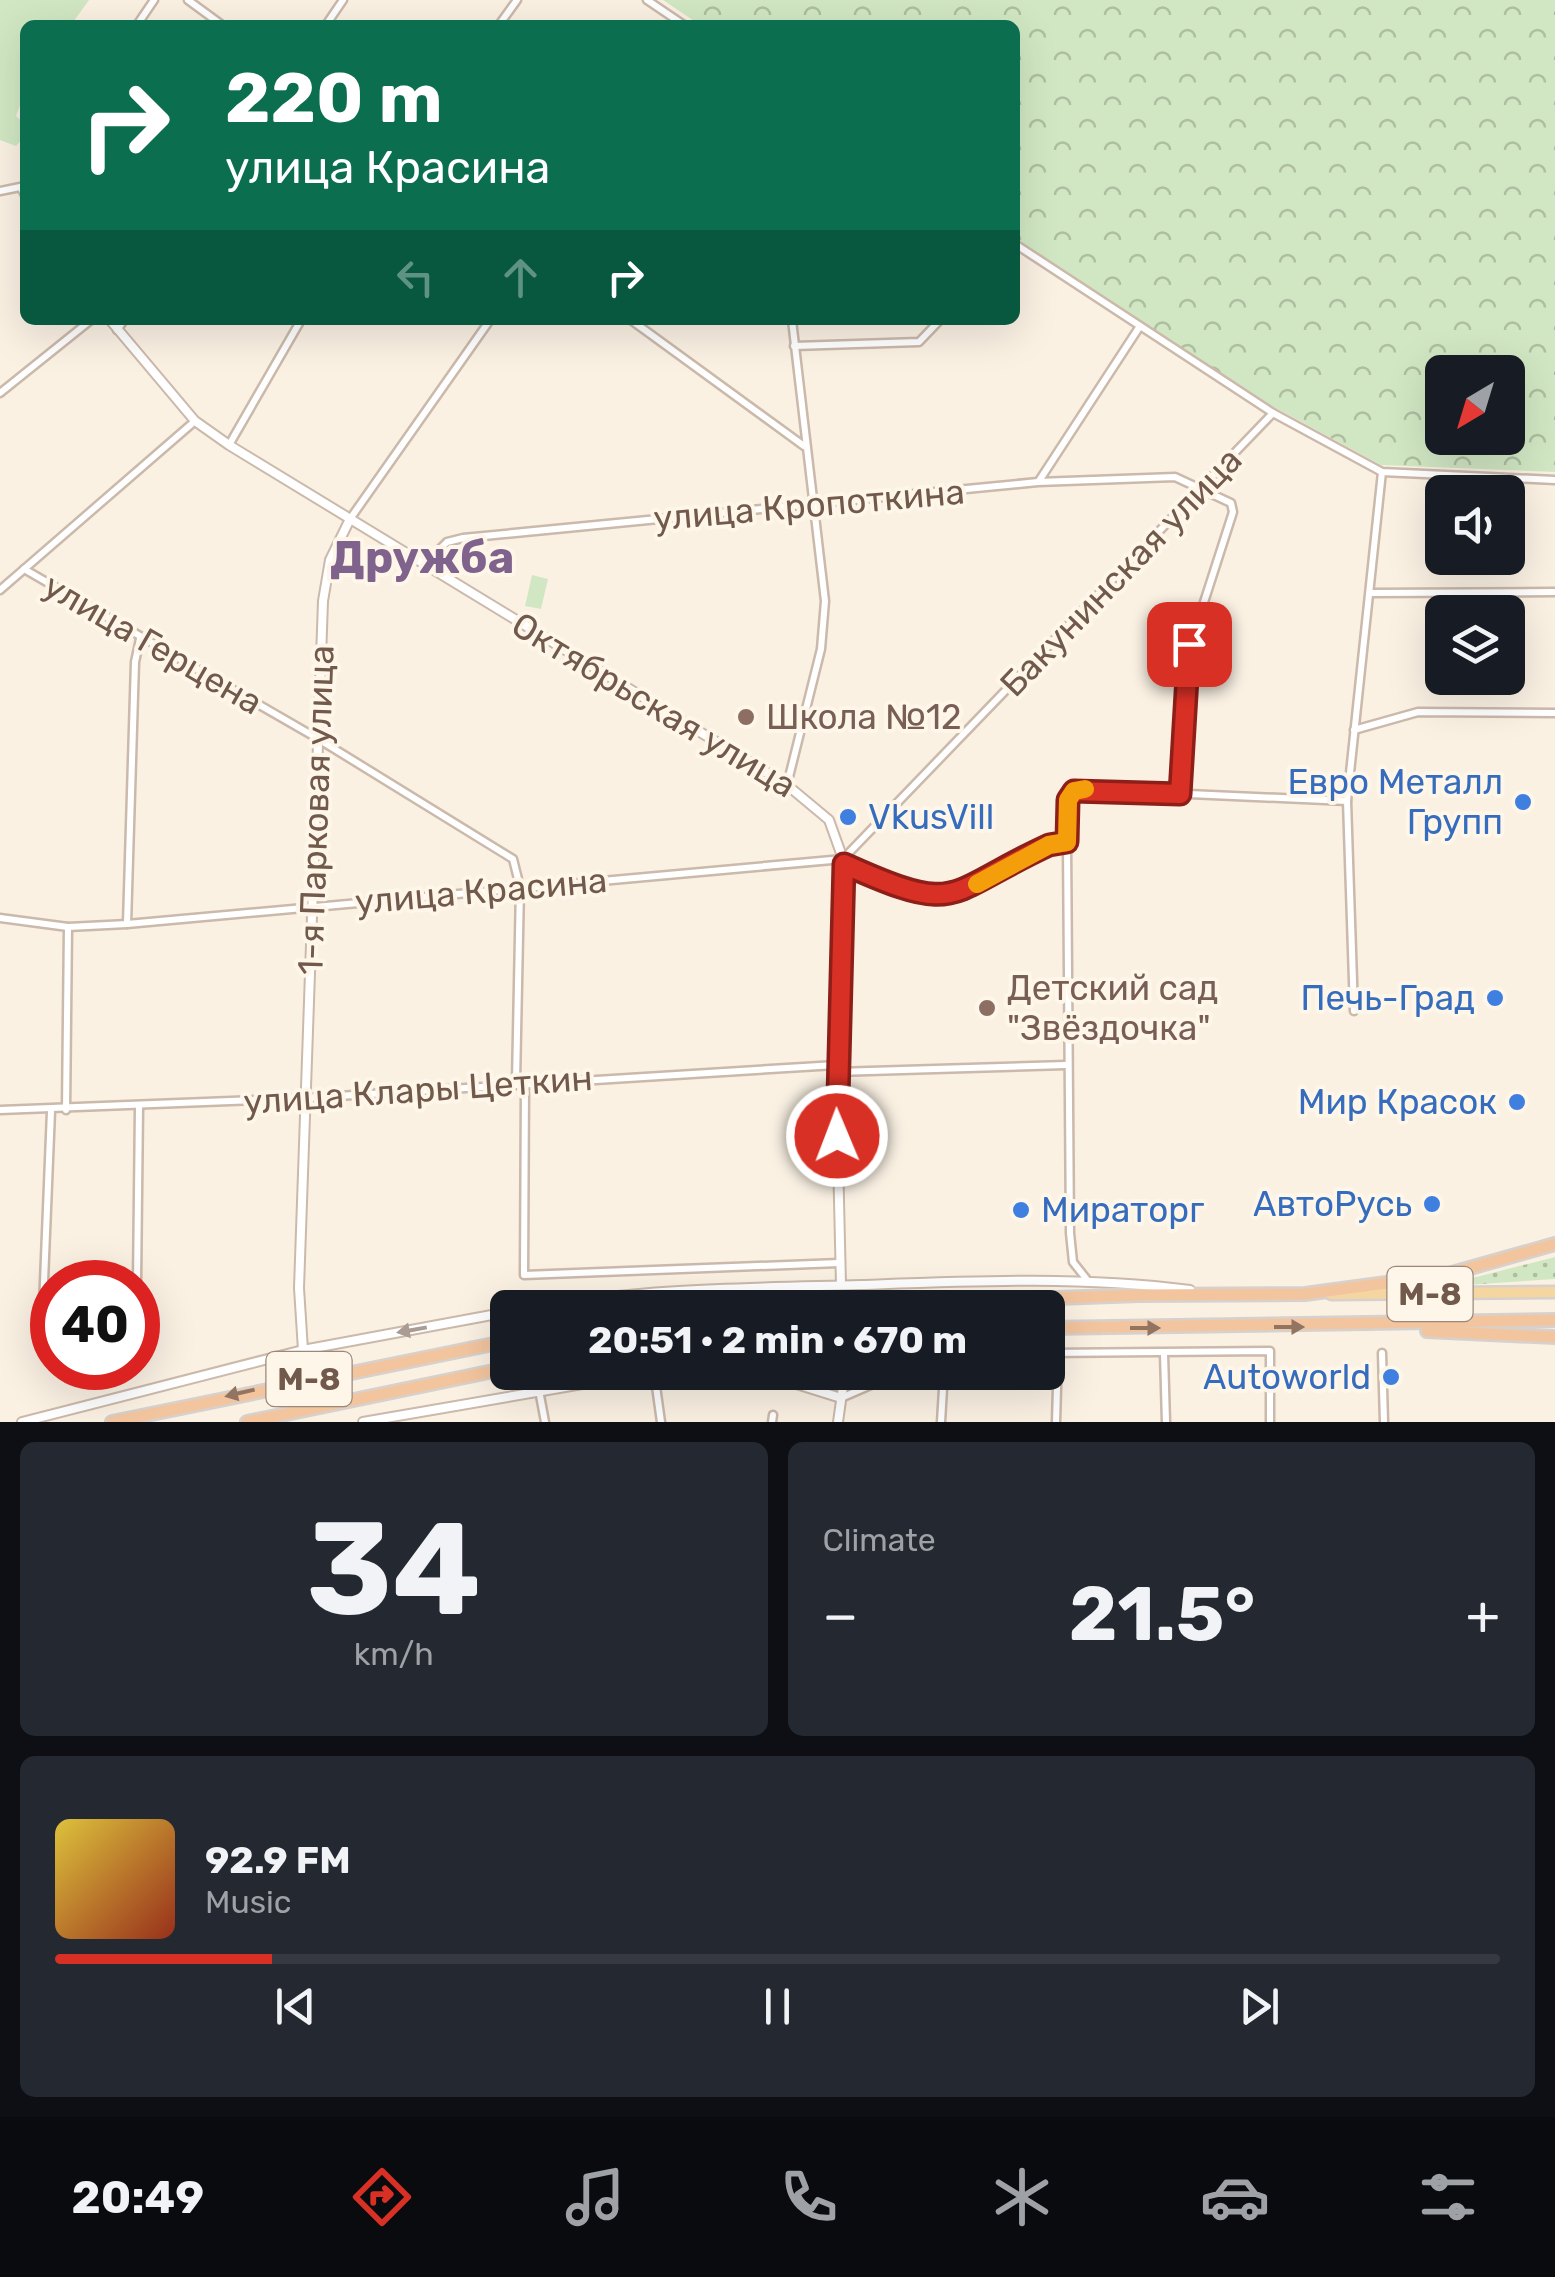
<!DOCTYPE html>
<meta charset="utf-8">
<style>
:root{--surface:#171b24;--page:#242831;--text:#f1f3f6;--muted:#9ea1a6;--line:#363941;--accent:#d93025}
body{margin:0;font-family:Rubik,sans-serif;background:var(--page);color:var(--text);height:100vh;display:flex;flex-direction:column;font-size:38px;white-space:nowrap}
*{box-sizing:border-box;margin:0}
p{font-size:32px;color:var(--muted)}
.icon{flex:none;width:55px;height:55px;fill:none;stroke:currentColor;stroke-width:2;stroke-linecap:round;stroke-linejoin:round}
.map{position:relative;height:1422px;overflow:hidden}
.side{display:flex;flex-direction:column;gap:20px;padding:20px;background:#0d0f14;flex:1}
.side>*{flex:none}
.guide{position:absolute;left:20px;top:20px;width:1000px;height:305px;border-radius:15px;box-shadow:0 10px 40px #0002;background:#0b6e4f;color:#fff;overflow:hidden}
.needle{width:65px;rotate:218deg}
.buttons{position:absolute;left:1425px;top:355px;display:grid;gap:20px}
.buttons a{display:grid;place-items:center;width:100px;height:100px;border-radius:15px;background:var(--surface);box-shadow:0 10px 40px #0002;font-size:50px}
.speed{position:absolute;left:30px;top:1260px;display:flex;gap:20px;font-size:50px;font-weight:700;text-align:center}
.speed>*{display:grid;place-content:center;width:130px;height:130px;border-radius:50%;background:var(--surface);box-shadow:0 10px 40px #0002;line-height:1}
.speed .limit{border:15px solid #d22;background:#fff;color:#111}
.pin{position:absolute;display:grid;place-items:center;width:85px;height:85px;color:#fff;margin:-42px;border-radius:20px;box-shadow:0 5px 15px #0006}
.me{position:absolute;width:110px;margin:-55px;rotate:359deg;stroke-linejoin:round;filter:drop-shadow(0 0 8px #0008)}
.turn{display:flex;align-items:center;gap:35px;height:210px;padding:0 40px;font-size:45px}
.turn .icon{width:130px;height:130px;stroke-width:2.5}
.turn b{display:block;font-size:70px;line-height:85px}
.lanes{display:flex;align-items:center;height:95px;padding:0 40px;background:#0003;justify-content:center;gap:50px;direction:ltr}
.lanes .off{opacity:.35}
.big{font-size:75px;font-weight:700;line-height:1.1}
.side .card{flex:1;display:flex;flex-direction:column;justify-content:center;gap:15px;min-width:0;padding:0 35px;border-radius:15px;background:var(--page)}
.side .dial{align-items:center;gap:0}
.dial b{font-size:130px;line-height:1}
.song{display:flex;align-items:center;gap:30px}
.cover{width:120px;height:120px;border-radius:15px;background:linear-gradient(135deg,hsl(50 70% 55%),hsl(10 70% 35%))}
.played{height:10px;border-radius:5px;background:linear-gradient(90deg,var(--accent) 15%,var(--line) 15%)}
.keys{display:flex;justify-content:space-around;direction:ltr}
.heat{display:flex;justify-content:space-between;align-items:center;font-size:55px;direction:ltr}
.side .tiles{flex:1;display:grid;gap:20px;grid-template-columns:1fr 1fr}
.card:last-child{grid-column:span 2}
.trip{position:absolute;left:490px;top:1290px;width:575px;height:100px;border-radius:15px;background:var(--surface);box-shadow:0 10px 40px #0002;font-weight:700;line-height:100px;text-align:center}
.dock{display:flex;height:160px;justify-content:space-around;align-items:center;background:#090b0e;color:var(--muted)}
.dock .icon{width:70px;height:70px}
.dock .selected{color:var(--accent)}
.dock b{font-size:45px;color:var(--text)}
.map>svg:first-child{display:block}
</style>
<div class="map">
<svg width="1555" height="1422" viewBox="0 0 1555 1422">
<defs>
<pattern id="grass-dots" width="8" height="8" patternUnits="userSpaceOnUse" patternTransform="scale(2.5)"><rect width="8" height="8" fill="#d1e7c3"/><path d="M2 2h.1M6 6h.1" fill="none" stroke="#aebea0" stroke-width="1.8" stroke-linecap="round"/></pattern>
<pattern id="forest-crowns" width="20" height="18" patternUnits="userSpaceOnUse" patternTransform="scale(2.5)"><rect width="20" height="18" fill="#d1e7c3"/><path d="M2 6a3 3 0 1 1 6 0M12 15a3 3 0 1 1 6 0" fill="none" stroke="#aebea0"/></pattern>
</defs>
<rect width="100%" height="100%" fill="#faf1e3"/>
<g fill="url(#grass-dots)">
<path d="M 1555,1257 L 1555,1279 L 1437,1287 Z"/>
<path d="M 843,1373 L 841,1385 L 832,1390 L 778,1374 Z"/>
</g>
<path fill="url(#forest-crowns)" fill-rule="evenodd" d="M 663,0 L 1555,0 L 1555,472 L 1381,465 L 1246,392 L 1015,238 L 1015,25 L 700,25 ZM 1442,372 L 1508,372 L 1508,438 L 1442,438 Z"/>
<g fill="#d1e7c3">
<path d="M 0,0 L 89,0 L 71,25 L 25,25 L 25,92 L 16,116 L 25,124 L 25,136 L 16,146 L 0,140 Z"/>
<path d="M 532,575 L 548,579 L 541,609 L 525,606 Z"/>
</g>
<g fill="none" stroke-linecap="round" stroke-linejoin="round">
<g stroke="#cbb9ab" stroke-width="11">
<g id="minor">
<path d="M 188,0 L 222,25"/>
<path d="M 647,0 L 684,25"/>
<path d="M 137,25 L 154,0"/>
<path d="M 326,25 L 343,0"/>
<path d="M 499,25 L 517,0"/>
<path d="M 0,191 L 25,186"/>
<path d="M 1015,244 L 1273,413 L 1382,472 L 1555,480"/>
<path d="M 631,320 L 804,446"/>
<path d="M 117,330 L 124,320"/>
<path d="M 794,346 L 919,342 L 940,320"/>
<path d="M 0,393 L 91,320"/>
<path d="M 229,445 L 301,320"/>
<path d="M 1039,481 L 1140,326"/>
<path d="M 350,519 L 490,320"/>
<path d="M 424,565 L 447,542 L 463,538 L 1038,482 L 1175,477 L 1231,503 L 1233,512 L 1187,655 L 1180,794"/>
<path d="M 24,569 L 315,737 L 513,859 L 520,887 L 516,1082"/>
<path d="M 0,590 L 195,421"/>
<path d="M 1370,593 L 1555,592"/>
<path d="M 1354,730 L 1418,712 L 1555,713"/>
<path d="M 787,785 L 821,649 L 825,601 L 792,320"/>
<path d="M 1067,843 L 1070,1233 L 1073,1262 L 1088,1281"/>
<path d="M 844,865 C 928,902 934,908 1017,862 C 1033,853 1048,843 1067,843 L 1068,800 L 1078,789 L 1347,801"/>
<path d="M 0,918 L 68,927 L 127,924 L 843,859 L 1273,413"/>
<path d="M 127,924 L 135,662 L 140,639"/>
<path d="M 1354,1011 L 1347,801 L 1382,472"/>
<path d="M 836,1072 L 1066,1065"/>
<path d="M 525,1082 L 524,1275 L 839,1263"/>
<path d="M 0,1110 L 306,1098 L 836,1065"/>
<path d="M 66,1110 L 68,927"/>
<path d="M 137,1282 L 139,1107"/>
<path d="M 43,1306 L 51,1111"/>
<path d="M 1048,1353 L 1270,1351 L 1270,1422"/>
<path d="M 1382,1353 L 1384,1422"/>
<path d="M 1164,1354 L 1166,1422"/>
<path d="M 654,1372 L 661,1422"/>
<path d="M 847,1372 L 866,1385"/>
<path d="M 539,1390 L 545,1422"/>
<path d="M 841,1398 L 901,1372"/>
<path d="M 772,1422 L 773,1415"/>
<path d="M 941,1422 L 944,1372"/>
<path d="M 1056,1422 L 1058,1353"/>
</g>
</g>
<g stroke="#cbb9ab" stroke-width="12">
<g id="tertiary">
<path d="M 23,190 L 25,194"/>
<path d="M 110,320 L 195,421 L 229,445 L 787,785 L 829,820 L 843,859 L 836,1072 L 841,1285"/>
<path d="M 533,1308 C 641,1288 751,1288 861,1285 C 971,1281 1081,1276 1190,1290"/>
<path d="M 303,1350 L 299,1288 L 323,601 L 330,560 L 350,519"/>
<path d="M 758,1372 L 841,1398"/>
<path d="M 22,1422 L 303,1350 L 508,1312"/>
<path d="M 363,1422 L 652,1372"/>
<path d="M 838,1422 L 845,1372"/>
</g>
</g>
<g stroke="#d7d1cd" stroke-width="15">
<path id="primary" d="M 1331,1294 L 1555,1292"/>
</g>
<g stroke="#d7d1cd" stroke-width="16">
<g id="trunk">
<path d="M 778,1308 L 1139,1295 L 1305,1294 L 1445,1275 L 1555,1244"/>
<path d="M 1048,1328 L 1555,1320"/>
<path d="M 1427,1331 L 1555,1337"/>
<path d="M 112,1422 L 508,1341"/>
<path d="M 247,1422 L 508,1368"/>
</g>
</g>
<use href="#minor" stroke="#fff" stroke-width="6"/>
<use href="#tertiary" stroke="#fff" stroke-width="8"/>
<use href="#primary" stroke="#f5d6a0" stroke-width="10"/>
<use href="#trunk" stroke="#f3c59f" stroke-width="11"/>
</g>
<defs><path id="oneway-solid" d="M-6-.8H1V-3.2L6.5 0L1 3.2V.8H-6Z" transform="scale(2.5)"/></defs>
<g fill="#927460">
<use href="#oneway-solid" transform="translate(1289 1327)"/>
<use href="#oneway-solid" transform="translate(1145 1328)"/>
<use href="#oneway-solid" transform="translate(240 1393) rotate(167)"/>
</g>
<use fill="#aa9b93" href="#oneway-solid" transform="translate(412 1330) rotate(170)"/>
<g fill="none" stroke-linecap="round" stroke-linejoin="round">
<g stroke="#8d1f18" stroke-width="25">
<path id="route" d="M 837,1136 L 844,864 C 962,917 943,894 1049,845 L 1067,842 L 1068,800 L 1074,791 L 1180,794 L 1189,644"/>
</g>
<use href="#route" stroke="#d93025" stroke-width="18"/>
<path stroke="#f59e0b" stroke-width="18" d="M 977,884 L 1049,845 L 1067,842 L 1068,800 L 1074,791 L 1085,789"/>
</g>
<g fill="#8d6e63" stroke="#fef6e9" stroke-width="4">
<circle cx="746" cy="717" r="10"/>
<circle cx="987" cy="1008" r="10"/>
</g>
<g fill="#3f7fe0" stroke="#fef6e9" stroke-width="4">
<circle cx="1523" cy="802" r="10"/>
<circle cx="848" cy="817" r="10"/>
<circle cx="1495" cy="998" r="10"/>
<circle cx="1517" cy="1102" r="10"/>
<circle cx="1432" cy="1204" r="10"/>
<circle cx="1021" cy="1210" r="10"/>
<circle cx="1391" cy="1377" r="10"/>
</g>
<g text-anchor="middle" stroke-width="8" stroke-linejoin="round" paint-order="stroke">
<g fill="#fef6e9" stroke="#9b887a" stroke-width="2.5">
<rect x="1387.5" y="1267" width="85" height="54" rx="8"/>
<rect x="266.5" y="1352" width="85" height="54" rx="8"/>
</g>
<g font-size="32" font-weight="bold" fill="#71594b">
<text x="1430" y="1305">М-8</text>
<text x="309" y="1390">М-8</text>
</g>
<g font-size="35" fill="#71594b" stroke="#fef6e9">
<text transform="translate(809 505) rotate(-5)" y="12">улица Кропоткина</text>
<text transform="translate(1121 572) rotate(-46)" y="12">Бакунинская улица</text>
<text transform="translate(153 644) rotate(30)" y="12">улица Герцена</text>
<text transform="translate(654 705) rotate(31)" y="12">Октябрьская улица</text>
<text transform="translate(316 810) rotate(-88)" y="12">1-я Парковая улица</text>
<text transform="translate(481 891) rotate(-5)" y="12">улица Красина</text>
<text transform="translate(418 1090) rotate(-4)" y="12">улица Клары Цеткин</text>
</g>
<g font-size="35" fill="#785e54" stroke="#fef6e9" text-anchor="start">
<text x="766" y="729">Школа №12</text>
<text x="1007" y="1000">Детский сад<tspan x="1007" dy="40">"Звёздочка"</tspan></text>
</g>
<g font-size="35" fill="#366cbe" stroke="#fef6e9" text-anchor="end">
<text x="1503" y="794">Евро Металл<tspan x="1503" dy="40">Групп</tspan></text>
<text x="868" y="829" text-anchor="start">VkusVill</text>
<text x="1475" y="1010">Печь-Град</text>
<text x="1497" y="1114">Мир Красок</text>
<text x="1412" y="1216">АвтоРусь</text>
<text x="1041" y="1222" text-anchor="start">Мираторг</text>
<text x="1371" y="1389">Autoworld</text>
</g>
<g font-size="45" font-weight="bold" fill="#7f638d" stroke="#fef6e9">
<text x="422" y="573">Дружба</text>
</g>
</g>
</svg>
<div class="buttons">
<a><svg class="needle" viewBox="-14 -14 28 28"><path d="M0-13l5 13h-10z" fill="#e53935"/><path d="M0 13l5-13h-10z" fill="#9ea1a6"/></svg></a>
<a><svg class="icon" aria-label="sound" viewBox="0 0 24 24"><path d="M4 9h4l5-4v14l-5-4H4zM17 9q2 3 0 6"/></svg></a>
<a><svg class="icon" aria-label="layers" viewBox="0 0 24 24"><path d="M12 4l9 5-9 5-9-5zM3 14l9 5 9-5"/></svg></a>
</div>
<div class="speed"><div class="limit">40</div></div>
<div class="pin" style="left:1189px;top:644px;background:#d93025"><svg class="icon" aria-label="arrive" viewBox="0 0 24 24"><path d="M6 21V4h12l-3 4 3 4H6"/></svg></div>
<svg class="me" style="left:837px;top:1136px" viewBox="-20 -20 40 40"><circle r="17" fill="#d93025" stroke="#fff" stroke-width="3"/><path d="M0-11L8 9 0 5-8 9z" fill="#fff"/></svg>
<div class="trip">20:51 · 2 min · 670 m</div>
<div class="guide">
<div class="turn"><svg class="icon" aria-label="right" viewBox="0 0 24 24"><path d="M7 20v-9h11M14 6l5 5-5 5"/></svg><div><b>220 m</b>улица Красина</div></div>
<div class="lanes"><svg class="icon off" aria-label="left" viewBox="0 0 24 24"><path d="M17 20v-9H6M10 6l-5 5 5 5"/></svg><svg class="icon off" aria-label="ahead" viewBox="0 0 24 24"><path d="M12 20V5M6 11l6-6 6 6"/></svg><svg class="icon" aria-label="right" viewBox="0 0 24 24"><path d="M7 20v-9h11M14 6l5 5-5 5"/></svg></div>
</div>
</div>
<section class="side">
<div class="tiles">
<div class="card dial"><b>34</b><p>km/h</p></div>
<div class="card"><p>Climate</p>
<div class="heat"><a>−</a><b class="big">21.5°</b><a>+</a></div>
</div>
<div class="card">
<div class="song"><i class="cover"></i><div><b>92.9 FM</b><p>Music</p></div></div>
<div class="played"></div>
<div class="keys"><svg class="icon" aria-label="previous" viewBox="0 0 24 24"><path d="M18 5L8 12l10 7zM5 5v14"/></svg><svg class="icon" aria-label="pause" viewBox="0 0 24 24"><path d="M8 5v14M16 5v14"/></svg><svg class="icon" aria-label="next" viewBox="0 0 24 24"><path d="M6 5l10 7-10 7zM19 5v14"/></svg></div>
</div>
</div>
</section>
<nav class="dock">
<b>20:49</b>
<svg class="icon selected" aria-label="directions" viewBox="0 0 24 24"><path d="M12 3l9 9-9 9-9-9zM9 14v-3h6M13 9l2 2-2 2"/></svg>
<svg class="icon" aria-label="music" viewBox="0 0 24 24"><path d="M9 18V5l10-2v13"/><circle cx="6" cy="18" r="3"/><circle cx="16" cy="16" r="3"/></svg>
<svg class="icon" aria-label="phone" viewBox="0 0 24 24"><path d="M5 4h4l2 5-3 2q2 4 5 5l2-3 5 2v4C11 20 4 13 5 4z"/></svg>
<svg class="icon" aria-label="climate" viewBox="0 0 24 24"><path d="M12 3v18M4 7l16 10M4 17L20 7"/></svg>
<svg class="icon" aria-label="car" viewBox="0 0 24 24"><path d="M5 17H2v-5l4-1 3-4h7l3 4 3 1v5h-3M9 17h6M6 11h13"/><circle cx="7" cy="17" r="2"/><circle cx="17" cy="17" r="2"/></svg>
<svg class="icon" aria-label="filters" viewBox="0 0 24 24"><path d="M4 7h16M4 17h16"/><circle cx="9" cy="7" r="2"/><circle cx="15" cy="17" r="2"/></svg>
</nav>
